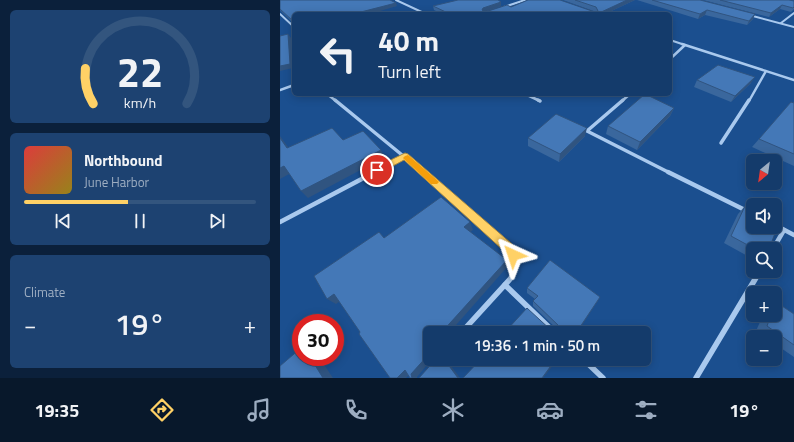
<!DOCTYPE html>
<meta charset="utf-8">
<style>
:root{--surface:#143b6b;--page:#1d4271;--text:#f1f3f6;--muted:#9dadc1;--line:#33557e;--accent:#ffd166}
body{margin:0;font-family:"Titillium Web",sans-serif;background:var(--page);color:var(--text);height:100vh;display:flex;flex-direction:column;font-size:15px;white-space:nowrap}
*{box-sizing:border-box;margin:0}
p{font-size:13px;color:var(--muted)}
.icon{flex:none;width:22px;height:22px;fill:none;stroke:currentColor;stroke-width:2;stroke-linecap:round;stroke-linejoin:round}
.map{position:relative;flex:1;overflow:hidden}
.side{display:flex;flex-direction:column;gap:10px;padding:10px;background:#0b203b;width:280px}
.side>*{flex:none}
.hud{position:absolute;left:12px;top:12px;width:380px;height:84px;border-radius:6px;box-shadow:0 2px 10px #0003,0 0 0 1px var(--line);background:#143b6b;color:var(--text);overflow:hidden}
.needle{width:26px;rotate:209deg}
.controls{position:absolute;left:466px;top:154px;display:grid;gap:8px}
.controls a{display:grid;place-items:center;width:36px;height:36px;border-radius:6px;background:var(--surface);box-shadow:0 2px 10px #0003,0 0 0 1px var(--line);font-size:20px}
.speed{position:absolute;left:12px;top:314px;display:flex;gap:8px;font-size:20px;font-weight:700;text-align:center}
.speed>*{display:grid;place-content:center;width:52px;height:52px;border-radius:50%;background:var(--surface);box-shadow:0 2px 10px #0003,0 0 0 1px var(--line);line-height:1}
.speed .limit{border:6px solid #d22;background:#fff;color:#111}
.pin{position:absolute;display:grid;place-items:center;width:34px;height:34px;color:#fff;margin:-17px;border:2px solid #fff;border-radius:50%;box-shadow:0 1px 4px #0007}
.me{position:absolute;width:44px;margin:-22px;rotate:318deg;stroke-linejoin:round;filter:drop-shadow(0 0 3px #0008)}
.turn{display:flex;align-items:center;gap:14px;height:84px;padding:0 20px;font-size:18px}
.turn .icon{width:52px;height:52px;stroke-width:2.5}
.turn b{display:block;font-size:28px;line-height:34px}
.big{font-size:30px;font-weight:600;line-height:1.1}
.side .widget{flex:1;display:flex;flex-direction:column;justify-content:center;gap:6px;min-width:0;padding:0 14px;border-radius:6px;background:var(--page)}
.side .dial{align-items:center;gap:0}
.dial svg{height:104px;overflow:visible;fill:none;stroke:var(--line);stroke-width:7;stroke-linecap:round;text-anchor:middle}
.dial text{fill:var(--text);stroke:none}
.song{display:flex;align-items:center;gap:12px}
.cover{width:48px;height:48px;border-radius:6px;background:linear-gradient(135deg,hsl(0 70% 55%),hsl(50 70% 35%))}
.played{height:4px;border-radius:2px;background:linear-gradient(90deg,var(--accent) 45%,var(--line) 45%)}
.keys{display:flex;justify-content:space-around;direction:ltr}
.heat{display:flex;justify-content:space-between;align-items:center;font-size:22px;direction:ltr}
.trip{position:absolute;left:143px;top:326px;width:228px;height:40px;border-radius:6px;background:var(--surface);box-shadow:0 2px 10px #0003,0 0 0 1px var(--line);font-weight:600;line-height:40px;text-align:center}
.menu{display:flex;height:64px;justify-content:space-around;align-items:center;background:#08182b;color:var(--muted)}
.menu .icon{width:28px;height:28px}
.menu .active{color:var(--accent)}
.menu b{font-size:18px;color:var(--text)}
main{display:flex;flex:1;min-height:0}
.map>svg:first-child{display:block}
</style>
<main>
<section class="side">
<div class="widget dial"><svg viewBox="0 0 100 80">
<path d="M14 69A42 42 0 1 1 86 69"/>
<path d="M14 69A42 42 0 0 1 8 42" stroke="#ffd166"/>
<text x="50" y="56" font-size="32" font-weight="700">22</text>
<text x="50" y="72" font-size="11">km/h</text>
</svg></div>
<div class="widget">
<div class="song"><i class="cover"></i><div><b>Northbound</b><p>June Harbor</p></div></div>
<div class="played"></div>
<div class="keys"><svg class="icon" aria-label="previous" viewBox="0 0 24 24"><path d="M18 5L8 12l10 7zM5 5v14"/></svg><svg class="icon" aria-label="pause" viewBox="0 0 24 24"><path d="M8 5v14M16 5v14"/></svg><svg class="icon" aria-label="next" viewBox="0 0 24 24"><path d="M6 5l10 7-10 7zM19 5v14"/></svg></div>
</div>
<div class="widget"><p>Climate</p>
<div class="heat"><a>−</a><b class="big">19°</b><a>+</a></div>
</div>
</section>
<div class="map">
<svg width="514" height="378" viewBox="0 0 514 378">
<rect width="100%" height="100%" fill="#1b4f8f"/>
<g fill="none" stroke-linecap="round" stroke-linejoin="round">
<g stroke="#a9c9ee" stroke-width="2">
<path d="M 116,0 L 146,14"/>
<path d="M 224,7 L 245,0"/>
<path d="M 0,14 L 14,27"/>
<path d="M 469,15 L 514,27"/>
<path d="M 501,23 L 514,13"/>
<path d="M 390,40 L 405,45"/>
</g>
<g stroke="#a9c9ee" stroke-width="2.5">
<path d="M 402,44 L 514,80"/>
<path d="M 390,59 L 405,45"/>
<path d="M 0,90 L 14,85"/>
<path d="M 47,94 L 56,101"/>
<path d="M 245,94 L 260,101"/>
<path d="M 342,101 L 350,94"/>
<path d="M 469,101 L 486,71"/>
</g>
<g stroke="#a9c9ee" stroke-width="3.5">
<path d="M 55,100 L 144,173"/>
<path d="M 258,100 L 260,101"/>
<path d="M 343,100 L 307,131 L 390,173"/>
<path d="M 441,143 L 469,100"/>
<path d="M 94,173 L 125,156"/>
</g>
<g stroke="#a9c9ee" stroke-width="4.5">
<path d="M 143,172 L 228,247 L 235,263"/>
<path d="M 388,172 L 473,214"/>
<path d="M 0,222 L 95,172"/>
<path d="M 495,225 L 514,235"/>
<path d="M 493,249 L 504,230"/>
</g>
<g stroke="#a9c9ee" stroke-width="5.5">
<path d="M 225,285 L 275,333"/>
<path d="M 181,333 L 231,278 L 234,270 L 235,262"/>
<path d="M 303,359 L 323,378"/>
<path d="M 416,378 L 480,271"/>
</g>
</g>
<g fill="#3a679d">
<path d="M 0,0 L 117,6 L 14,14 L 14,24 L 0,10 Z"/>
<path d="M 283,0 L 355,0 L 325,14 L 162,14 L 154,10 L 153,6 L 221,2 L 221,6 L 204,12 L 205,12 L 231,7 L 316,12 Z"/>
<path d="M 357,0 L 420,0 L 475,14 L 473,19 L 467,25 L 425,15 L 418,19 Z"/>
<path d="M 423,0 L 509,0 L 514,1 L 514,9 L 511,12 L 500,9 L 489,17 Z"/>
<path d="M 417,80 L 471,83 L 451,102 L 414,87 Z"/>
<path d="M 514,103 L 514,166 L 472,147 L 479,139 Z"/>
<path d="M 394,108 L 390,116 L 357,150 L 326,134 L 328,126 Z"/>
<path d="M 305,136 L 279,162 L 248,146 L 248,138 Z"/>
<path d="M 465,206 L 489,249 L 473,249 L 473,259 L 444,243 L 458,214 Z"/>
<path d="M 247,288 L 320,297 L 317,302 L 278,332 L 278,330 L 253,306 L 253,301 L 255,299 L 247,293 Z"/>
<path d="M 496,302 L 514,314 L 514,357 L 495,344 L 495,337 L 486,337 L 476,331 L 483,315 L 495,315 L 495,303 Z"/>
</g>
<g fill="#305480">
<path d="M 347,0 L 355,0 L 325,14 L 317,14 Z"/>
<path d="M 221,2 L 221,6 L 204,12 L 202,10 L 203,8 Z"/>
<path d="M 116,3 L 117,6 L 90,14 L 77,14 L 77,13 Z"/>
<path d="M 502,5 L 500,9 L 489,17 L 491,13 Z"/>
<path d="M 427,10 L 425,15 L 418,19 L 420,14 Z"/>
<path d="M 475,14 L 473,19 L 467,25 L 469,21 Z"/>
<path d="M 8,34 L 11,38 L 13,68 L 0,71 L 0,66 Z"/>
<path d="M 475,77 L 471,83 L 451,102 L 455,96 Z"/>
<path d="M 394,108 L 390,116 L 357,150 L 360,142 Z"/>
<path d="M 307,128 L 305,136 L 279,162 L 280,154 Z"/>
<path d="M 0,136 L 14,155 L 7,148 L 0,138 Z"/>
<path d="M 101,150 L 105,157 L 28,198 L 21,191 Z"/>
<path d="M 4,166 L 11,173 L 0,179 L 0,168 Z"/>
<path d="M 190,222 L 193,230 L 187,234 L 184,227 Z"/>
<path d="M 227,260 L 228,266 L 169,333 L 161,333 Z"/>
<path d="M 54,294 L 63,299 L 56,304 L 47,299 Z"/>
<path d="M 320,297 L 317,302 L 297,333 L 296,333 Z"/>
<path d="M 150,353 L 150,359 L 152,359 L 137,377 L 137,378 L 132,378 L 131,374 Z"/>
<path d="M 30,357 L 39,357 L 53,378 L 43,378 Z"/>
<path d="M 164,359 L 166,359 L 180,378 L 178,378 Z"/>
<path d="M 276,359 L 278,359 L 263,378 L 262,378 Z"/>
<path d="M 125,370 L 131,373 L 126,378 L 117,378 Z"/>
</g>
<g fill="#4478b7" stroke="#305480">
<path d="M 0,0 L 110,0 L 116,3 L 77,13 L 78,14 L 14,14 L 14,22 L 0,9 Z"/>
<path d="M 178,0 L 218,0 L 221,2 L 203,8 L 202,10 L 205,12 L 227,5 L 231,7 L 248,0 L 280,0 L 315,12 L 318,11 L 316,7 L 295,0 L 347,0 L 317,14 L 170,14 L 153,6 Z"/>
<path d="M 372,0 L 420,0 L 475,14 L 469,21 L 427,10 L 420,14 Z"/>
<path d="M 440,0 L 509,0 L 514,1 L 514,7 L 513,8 L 502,5 L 491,13 Z"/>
<path d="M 8,34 L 10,64 L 0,66 L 0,36 Z"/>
<path d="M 438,65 L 475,77 L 455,96 L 417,80 Z"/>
<path d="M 365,94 L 394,108 L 360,142 L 328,126 Z"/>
<path d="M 511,102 L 514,103 L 514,154 L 479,139 Z"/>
<path d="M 276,114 L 307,128 L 280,154 L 248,138 Z"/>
<path d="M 52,128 L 63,140 L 83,131 L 101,150 L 21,191 L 4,166 L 0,168 L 0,138 L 7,148 Z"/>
<path d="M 161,197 L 190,222 L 184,227 L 227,260 L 161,333 L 150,333 L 150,353 L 131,374 L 132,378 L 130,378 L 125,370 L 117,378 L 110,378 L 79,334 L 80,332 L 54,294 L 47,299 L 34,276 L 99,232 L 104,238 Z"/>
<path d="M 465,206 L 473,210 L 473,227 L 495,227 L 495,221 L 499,223 L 489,249 L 475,249 L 451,236 Z"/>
<path d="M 270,260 L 320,297 L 296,333 L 277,333 L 279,332 L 279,326 L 253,301 L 258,296 L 247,288 Z"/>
<path d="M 496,302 L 514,314 L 514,345 L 487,326 L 491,315 L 495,315 L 495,306 Z"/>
<path d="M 247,308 L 273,332 L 276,333 L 224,333 Z"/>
<path d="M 21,348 L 21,357 L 30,357 L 43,378 L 0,378 L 0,366 Z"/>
<path d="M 156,359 L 164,359 L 178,378 L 139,378 Z"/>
<path d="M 201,359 L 276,359 L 262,378 L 183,378 Z"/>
</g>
<path fill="#ffd166" stroke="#a68842" d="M 125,153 L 128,154 L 232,244 L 239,255 L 237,259 L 233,260 L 229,259 L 224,251 L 124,160 L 100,173 L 94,173 L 93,170 L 94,168 Z"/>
<path fill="#f59e0b" d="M 128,155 L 157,180 L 159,182 L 157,184 L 151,184 L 125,160 L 123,158 L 125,156 Z"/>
</svg>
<div class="controls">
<a><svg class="needle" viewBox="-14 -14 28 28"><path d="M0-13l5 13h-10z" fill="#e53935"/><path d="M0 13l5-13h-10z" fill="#9dadc1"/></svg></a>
<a><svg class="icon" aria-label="sound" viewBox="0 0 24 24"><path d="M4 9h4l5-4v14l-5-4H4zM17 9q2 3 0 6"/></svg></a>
<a><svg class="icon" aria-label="search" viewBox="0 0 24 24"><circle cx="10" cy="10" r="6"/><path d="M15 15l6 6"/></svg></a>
<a>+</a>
<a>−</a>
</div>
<div class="speed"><div class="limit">30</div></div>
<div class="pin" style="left:97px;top:170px;background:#d93025"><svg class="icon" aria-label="arrive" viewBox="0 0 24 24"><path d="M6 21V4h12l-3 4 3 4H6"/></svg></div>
<svg class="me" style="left:233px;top:255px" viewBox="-20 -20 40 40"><path d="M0-17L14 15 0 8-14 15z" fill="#ffd166" stroke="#fff" stroke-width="4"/></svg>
<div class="trip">19:36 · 1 min · 50 m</div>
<div class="hud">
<div class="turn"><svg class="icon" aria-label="left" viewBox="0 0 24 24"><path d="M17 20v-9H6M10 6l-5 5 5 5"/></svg><div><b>40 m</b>Turn left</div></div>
</div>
</div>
</main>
<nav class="menu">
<b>19:35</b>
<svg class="icon active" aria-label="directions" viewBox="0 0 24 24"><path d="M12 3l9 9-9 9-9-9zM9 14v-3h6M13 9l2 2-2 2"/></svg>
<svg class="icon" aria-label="music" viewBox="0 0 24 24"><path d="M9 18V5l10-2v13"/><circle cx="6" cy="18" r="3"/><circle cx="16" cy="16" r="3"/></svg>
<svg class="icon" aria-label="phone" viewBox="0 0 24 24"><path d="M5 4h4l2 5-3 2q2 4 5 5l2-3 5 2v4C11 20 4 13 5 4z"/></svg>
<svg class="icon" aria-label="climate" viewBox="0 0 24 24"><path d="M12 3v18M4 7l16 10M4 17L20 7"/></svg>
<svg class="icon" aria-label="car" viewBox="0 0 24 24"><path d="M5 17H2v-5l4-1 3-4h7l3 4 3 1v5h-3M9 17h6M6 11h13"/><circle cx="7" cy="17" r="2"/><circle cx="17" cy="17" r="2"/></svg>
<svg class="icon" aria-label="filters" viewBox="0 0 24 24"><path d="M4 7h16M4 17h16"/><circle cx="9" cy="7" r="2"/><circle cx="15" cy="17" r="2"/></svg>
<b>19°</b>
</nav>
